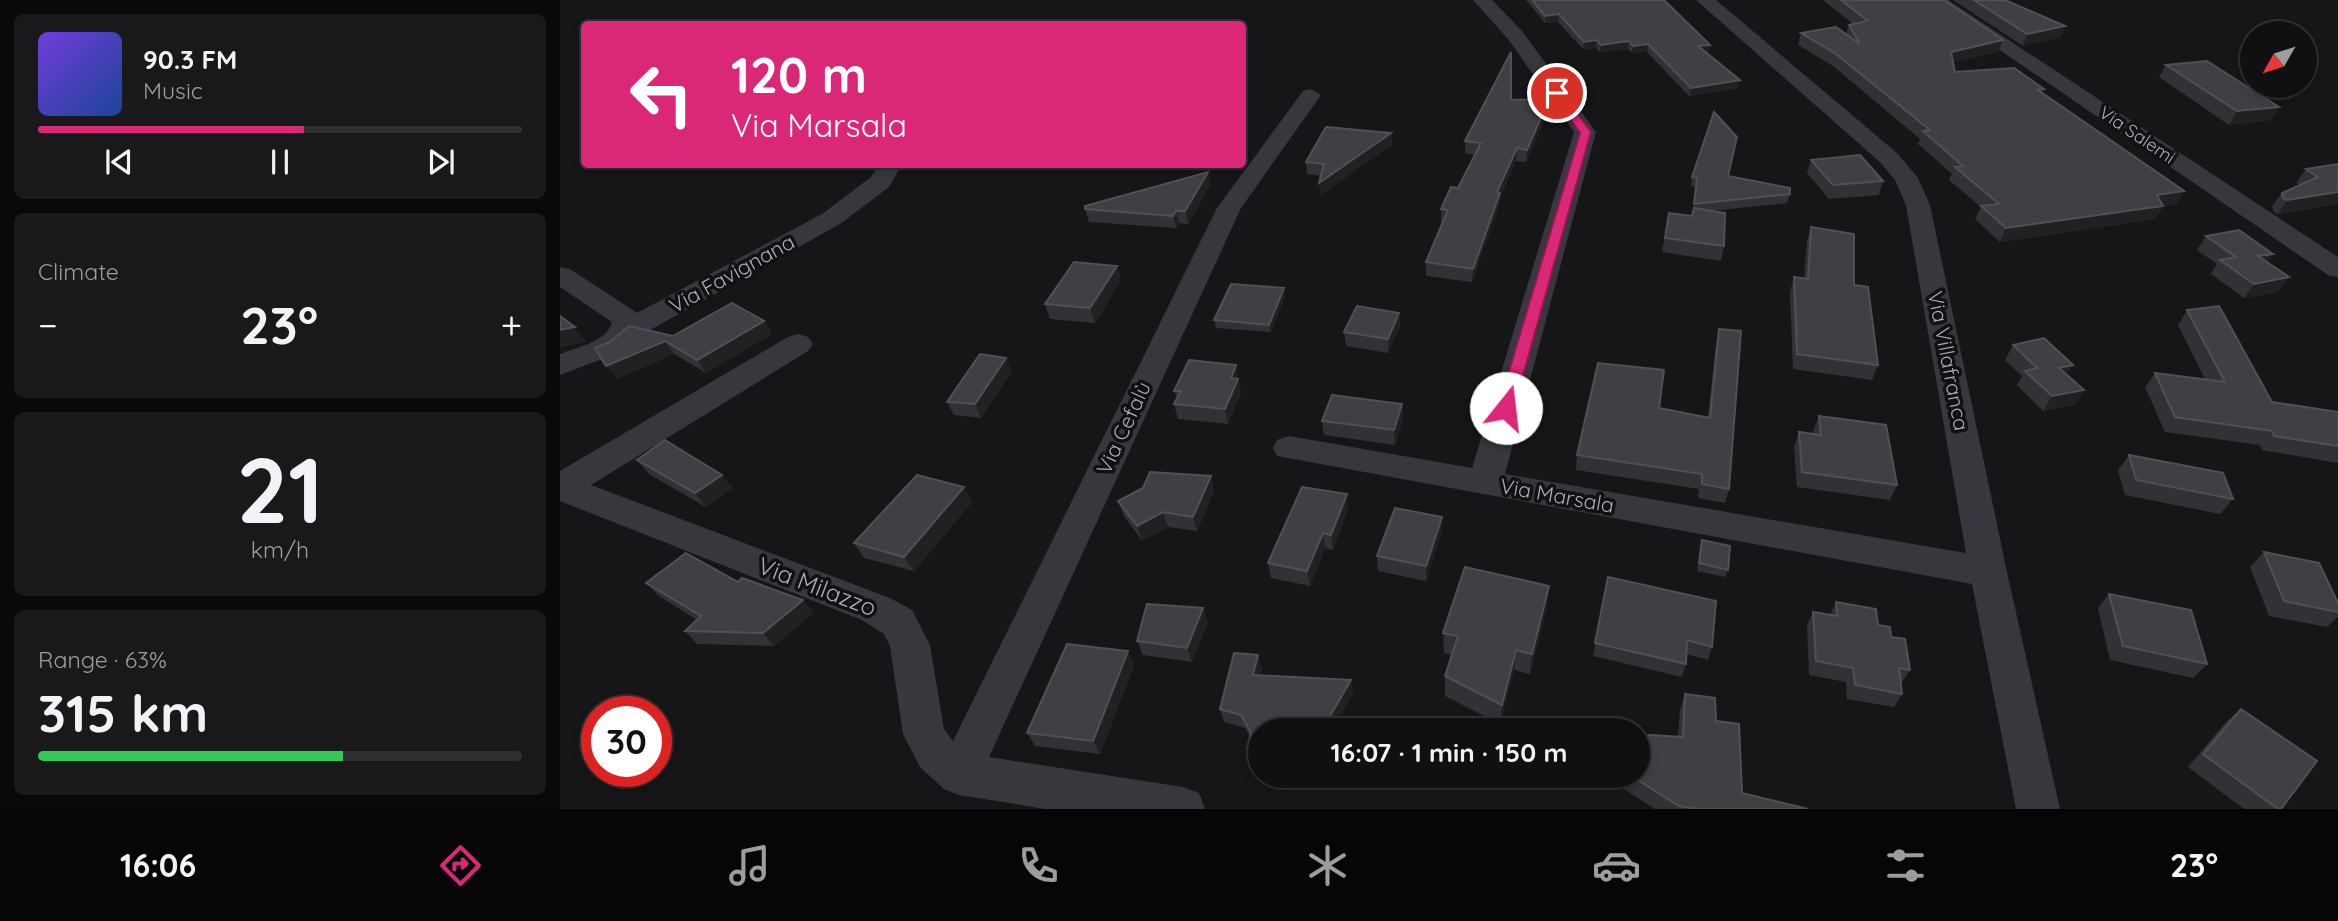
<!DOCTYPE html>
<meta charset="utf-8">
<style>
:root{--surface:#101012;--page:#19191b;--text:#f1f3f6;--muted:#9c9d9f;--line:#303032;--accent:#db2777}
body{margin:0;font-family:Quicksand,sans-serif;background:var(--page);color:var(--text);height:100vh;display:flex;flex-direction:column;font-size:26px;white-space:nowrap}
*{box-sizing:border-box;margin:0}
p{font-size:23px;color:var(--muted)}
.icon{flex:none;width:38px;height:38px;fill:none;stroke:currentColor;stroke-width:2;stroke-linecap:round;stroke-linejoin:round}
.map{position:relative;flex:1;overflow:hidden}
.panel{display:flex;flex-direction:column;gap:14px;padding:14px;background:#09090a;width:560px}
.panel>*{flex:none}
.guide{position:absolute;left:21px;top:21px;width:665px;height:147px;border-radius:7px;box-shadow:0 4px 10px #0003,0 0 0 2px var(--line);background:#db2777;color:#fff;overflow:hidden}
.needle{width:46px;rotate:231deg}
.buttons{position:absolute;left:1680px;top:21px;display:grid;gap:14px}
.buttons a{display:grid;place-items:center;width:77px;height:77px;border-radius:50%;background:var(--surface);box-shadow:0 4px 10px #0003,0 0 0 2px var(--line);font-size:35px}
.speed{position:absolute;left:21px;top:696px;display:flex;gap:14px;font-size:35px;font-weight:700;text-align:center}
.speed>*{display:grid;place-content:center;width:91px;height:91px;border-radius:50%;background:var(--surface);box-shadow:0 4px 10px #0003,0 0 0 2px var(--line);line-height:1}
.speed .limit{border:10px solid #d22;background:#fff;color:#111}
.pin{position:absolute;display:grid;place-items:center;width:60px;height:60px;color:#fff;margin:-30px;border:4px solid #fff;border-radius:50%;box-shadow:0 2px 7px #0007}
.me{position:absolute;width:77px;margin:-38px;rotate:16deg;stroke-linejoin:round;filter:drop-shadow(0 0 5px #0008)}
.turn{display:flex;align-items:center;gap:24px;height:147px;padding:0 35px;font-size:32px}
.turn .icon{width:91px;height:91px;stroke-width:2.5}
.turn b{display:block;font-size:49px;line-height:60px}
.big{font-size:52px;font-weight:800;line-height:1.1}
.panel .tile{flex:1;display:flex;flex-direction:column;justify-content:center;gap:10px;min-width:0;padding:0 24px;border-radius:10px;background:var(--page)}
.panel .dial{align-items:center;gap:0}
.dial b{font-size:91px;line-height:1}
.song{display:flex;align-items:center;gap:21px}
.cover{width:84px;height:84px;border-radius:10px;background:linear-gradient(135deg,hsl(260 70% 55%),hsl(220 70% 35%))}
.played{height:7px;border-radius:4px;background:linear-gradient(90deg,var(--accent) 55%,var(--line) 55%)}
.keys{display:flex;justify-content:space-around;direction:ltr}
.heat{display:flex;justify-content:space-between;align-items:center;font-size:38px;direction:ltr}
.charge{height:10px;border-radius:5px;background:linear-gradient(90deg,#34c759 63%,var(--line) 0)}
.trip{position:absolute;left:688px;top:718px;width:402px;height:70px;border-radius:35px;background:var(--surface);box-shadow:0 4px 10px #0003,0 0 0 2px var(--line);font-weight:800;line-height:70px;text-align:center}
.menu{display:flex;height:112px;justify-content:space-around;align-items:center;background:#060607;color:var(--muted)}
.menu .icon{width:49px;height:49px}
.menu .selected{color:var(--accent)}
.menu b{font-size:32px;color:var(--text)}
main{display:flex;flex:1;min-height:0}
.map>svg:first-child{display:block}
</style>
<main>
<section class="panel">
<div class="tile">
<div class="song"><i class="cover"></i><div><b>90.3 FM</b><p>Music</p></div></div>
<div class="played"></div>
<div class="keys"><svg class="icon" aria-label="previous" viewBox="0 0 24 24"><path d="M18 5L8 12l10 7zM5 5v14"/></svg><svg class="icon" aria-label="pause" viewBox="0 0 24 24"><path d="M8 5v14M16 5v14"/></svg><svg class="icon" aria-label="next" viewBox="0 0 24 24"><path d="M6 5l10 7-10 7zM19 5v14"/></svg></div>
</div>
<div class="tile"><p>Climate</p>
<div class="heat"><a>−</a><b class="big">23°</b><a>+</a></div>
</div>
<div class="tile dial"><b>21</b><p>km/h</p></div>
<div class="tile"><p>Range · 63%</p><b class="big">315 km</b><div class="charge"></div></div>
</section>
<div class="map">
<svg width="1778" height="809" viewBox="0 0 1778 809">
<rect width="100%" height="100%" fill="#161618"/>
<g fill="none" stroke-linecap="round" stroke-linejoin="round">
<g fill="#37383d" fill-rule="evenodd">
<path d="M 913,0 L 932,0 L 962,31 L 1036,132 L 945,474 L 1406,553 L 1346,205 L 1335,180 L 1321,163 L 1136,0 L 1156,0 L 1337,153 L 1358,178 L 1370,205 L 1447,572 L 1500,809 L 1456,809 L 1412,584 L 717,456 L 713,448 L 717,440 L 729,436 L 912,468 L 1014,132 L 948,39 Z"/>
<path d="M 1367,0 L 1388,0 L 1778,257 L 1778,277 L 1768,275 Z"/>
<path d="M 750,89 L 761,95 L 681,208 L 429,757 L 623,787 L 639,793 L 645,809 L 485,809 L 399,795 L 384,789 L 360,767 L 343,734 L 330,646 L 324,634 L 302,620 L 0,501 L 0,471 L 228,337 L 238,334 L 248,337 L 253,344 L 248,351 L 31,485 L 330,598 L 352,610 L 370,645 L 384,729 L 393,741 L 657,208 L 743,91 Z"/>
<path d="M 319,164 L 342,164 L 329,187 L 280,224 L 74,339 L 58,353 L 0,375 L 0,354 C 17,347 47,342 52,322 L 0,287 L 0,267 L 10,269 L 77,313 L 262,214 L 311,177 Z"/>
</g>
</g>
<g fill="#323236">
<path d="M 966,0 L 1104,0 L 1150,45 L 1149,52 L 1146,53 L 1178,88 L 1129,96 L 1087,52 L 1072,53 L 1068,49 L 1040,52 L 1036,48 L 1023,49 L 998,22 L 985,23 Z"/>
<path d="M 1263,0 L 1384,0 L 1438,52 L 1393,62 L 1395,72 L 1484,89 L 1482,93 L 1624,191 L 1616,204 L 1603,207 L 1595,219 L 1440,242 L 1415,219 L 1421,207 L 1389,180 L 1392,174 L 1358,144 L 1360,139 L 1273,66 L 1238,45 L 1241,33 L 1286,34 L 1289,25 L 1293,24 Z"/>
<path d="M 1393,0 L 1445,0 L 1505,26 L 1500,37 L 1463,46 Z"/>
<path d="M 1606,65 L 1719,107 L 1711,120 L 1669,125 L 1599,77 Z"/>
<path d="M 989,99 L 988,112 L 966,162 L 956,161 L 940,198 L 939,206 L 912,282 L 866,276 L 866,262 L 883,222 L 881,222 L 881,209 L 898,188 L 915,155 L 905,153 L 905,141 L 951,100 Z"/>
<path d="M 831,133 L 832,145 L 760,195 L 761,176 L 747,174 L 746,162 Z"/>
<path d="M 1251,160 L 1323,181 L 1319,195 L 1269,199 L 1247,173 Z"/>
<path d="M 1778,164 L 1778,204 L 1718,214 L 1714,212 L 1712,206 L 1722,193 L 1739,185 L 1736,183 L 1746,169 Z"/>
<path d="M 648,172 L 650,185 L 628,224 L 619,223 L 616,228 L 529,222 L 525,209 Z"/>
<path d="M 1168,176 L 1230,194 L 1227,203 L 1150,211 L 1164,246 L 1161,261 L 1102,252 L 1109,213 L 1132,216 L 1136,187 L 1131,186 L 1132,177 Z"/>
<path d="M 1251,227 L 1294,285 L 1318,365 L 1312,380 L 1233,369 L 1230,292 L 1234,277 L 1244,279 L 1247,241 Z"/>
<path d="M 1646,236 L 1707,262 L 1729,277 L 1718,292 L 1684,298 L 1651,274 L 1657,264 L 1637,250 Z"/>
<path d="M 557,266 L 561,280 L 535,323 L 490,319 L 485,304 Z"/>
<path d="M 725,296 L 711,332 L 656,328 L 654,320 Z"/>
<path d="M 1627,310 L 1712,402 L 1778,412 L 1778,463 L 1702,450 L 1700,445 L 1605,432 L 1585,387 L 1595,373 L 1645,379 L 1618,325 Z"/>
<path d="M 839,313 L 840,326 L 828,353 L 786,346 L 784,332 Z"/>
<path d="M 204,321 L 212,334 L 146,373 L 114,354 L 57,379 L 113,336 Z"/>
<path d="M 1159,329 L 1169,489 L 1165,503 L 1138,498 L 1139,489 L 1016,470 L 1017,455 L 1099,408 L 1148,417 L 1156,343 Z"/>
<path d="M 1453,345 L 1507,374 L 1515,405 L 1483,411 L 1457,385 L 1462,376 L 1445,360 Z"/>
<path d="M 676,365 L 681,393 L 668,424 L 618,419 L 614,404 L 617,399 L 614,391 Z"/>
<path d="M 452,371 L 421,418 L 394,415 L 387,402 Z"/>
<path d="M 842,404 L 843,419 L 835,445 L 764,435 L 762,421 Z"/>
<path d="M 1259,416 L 1337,485 L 1330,500 L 1237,487 L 1234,447 L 1239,432 L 1254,434 L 1253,431 Z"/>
<path d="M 1569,455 L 1673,499 L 1660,514 L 1565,495 L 1558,470 Z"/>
<path d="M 77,460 L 173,488 L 146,507 L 89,474 Z"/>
<path d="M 651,476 L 654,491 L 637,531 L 608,527 L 582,541 L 564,516 L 558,501 Z"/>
<path d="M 404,487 L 412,502 L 354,571 L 304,558 L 294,543 Z"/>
<path d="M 788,509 L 773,550 L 765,548 L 750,586 L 711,578 L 708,563 Z"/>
<path d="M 882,531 L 866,581 L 818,571 L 817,556 Z"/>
<path d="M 1142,540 L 1168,570 L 1165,577 L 1137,571 L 1140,547 Z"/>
<path d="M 1704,552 L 1778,603 L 1778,617 L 1767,627 L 1709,616 L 1690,567 Z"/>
<path d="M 1048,577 L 1152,647 L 1148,660 L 1126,654 L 1126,664 L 1122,677 L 1033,656 Z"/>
<path d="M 178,582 L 243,600 L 253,613 L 214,646 L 137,644 L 125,631 L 137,620 L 99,596 L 86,583 Z"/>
<path d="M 1549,594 L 1647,664 L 1633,678 L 1550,660 L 1538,608 Z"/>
<path d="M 1276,602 L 1318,625 L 1331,637 L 1350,670 L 1341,684 L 1342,694 L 1334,707 L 1287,699 L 1286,682 L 1249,675 L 1247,626 L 1253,612 L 1270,615 Z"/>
<path d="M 987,607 L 970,674 L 954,670 L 940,724 L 885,696 L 885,676 L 892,655 L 884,653 L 883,633 Z"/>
<path d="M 648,622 L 632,662 L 583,655 L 577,641 Z"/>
<path d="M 698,655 L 702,669 L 700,675 L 791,680 L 793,694 L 700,730 L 700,762 L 691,761 L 687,748 L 690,737 L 685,728 L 664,722 L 660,709 Z"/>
<path d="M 574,665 L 540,754 L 475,746 L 467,733 Z"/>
<path d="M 1125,694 L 1156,721 L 1182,793 L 1248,809 L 1095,809 L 1042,775 L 1078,775 L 1118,737 L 1120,710 Z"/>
<path d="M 1681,709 L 1721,809 L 1684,809 L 1628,767 L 1666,722 Z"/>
</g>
<g fill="#212124">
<path d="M 999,14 L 998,22 L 985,23 L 985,16 Z"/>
<path d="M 1505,26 L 1500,37 L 1463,46 L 1467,34 Z"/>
<path d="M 1037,40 L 1036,48 L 1023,49 L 1024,42 Z"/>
<path d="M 1443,40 L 1438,52 L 1387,64 L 1391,52 Z"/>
<path d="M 1069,41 L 1068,49 L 1040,52 L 1041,45 Z"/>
<path d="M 1088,44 L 1087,52 L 1072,53 L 1073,46 Z"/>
<path d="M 1150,45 L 1149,52 L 1137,54 L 1138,46 Z"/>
<path d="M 1180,80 L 1178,88 L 1129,96 L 1131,88 Z"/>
<path d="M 989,99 L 988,112 L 966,162 L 967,150 Z"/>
<path d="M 1719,107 L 1711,120 L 1669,125 L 1677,111 Z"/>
<path d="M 831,133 L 832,145 L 760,195 L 759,183 Z"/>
<path d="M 957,148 L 956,161 L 940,198 L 939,206 L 912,282 L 913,269 L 937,192 Z"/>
<path d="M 648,172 L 650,185 L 628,224 L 625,211 Z"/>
<path d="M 1624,191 L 1616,204 L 1603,207 L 1595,219 L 1440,242 L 1446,228 L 1597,195 Z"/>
<path d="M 1778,192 L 1778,204 L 1718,214 L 1727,200 Z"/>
<path d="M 616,211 L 619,223 L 616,228 L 613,216 Z"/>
<path d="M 1713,254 L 1703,268 L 1698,256 Z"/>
<path d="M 557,266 L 561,280 L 535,323 L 530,308 Z"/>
<path d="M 1729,277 L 1718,292 L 1684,298 L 1694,284 Z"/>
<path d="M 724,288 L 725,296 L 711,332 L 709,325 Z"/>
<path d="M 839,313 L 840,326 L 828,353 L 828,339 Z"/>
<path d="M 204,321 L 212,334 L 146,373 L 137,360 Z"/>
<path d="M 15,327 L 26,342 L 0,348 L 0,330 Z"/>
<path d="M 105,341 L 114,354 L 57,379 L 46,366 Z"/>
<path d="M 446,358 L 452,371 L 421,418 L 415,404 Z"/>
<path d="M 676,365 L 681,393 L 668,424 L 665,409 L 671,378 Z"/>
<path d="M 1513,365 L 1504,379 L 1499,368 Z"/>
<path d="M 1524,390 L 1515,405 L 1483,411 L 1492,396 Z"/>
<path d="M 842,404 L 843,419 L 835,445 L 834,430 Z"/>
<path d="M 162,475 L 173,488 L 146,507 L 135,493 Z"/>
<path d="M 651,476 L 654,491 L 637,531 L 633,517 Z"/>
<path d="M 404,487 L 412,502 L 354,571 L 344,557 Z"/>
<path d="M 787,494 L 788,509 L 773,550 L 771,535 Z"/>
<path d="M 603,512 L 608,527 L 582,541 L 577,526 Z"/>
<path d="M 882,517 L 882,531 L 866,581 L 866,566 Z"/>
<path d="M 763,533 L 765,548 L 750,586 L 747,571 Z"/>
<path d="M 989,586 L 987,607 L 970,674 L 972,654 Z"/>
<path d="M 243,600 L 253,613 L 214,646 L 203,633 Z"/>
<path d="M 643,608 L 648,622 L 632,662 L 627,648 Z"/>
<path d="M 956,650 L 954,670 L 940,724 L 942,705 Z"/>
<path d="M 568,651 L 574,665 L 540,754 L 533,741 Z"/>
<path d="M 698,655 L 702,669 L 697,689 L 693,675 Z"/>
<path d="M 791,680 L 793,694 L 772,730 L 762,730 Z"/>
</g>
<g fill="#3f3f44" stroke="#4f5156" stroke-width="2">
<path d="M 972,0 L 1104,0 L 1150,45 L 1138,46 L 1180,80 L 1131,88 L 1088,44 L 1073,46 L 1069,41 L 1041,45 L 1037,40 L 1024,42 L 999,14 L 985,16 Z"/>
<path d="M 1281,0 L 1384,0 L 1443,40 L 1391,52 L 1395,72 L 1454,68 L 1484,89 L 1478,90 L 1624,191 L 1597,195 L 1603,206 L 1446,228 L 1421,206 L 1439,204 L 1395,167 L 1403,166 L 1363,131 L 1370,130 L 1276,54 L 1241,33 L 1276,27 L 1300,44 L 1289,25 L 1308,21 Z"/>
<path d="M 1414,0 L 1445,0 L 1505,26 L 1467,34 Z"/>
<path d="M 951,52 L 951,100 L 989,99 L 967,150 L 957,148 L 937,192 L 940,193 L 913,269 L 866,262 L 888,210 L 881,209 L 891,187 L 898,188 L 921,143 L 905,141 Z"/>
<path d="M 1647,61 L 1719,107 L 1677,111 L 1606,65 Z"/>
<path d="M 1154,112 L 1177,137 L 1168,176 L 1230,188 L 1230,194 L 1134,204 L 1137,178 L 1132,177 Z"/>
<path d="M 766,127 L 831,133 L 759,183 L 764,164 L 746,162 Z"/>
<path d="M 1300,155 L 1323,181 L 1273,185 L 1251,160 Z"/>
<path d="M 1778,164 L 1778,192 L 1727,200 L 1723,198 L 1722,193 L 1758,177 L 1746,169 Z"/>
<path d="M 648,172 L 625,211 L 616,211 L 613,216 L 525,209 L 525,206 Z"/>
<path d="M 1134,208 L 1165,213 L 1164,246 L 1105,238 L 1109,213 L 1132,216 Z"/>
<path d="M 1251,227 L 1294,234 L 1294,285 L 1308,287 L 1318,365 L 1237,354 L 1234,277 L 1248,279 Z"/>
<path d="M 1679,230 L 1713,254 L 1698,256 L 1729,277 L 1694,284 L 1660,260 L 1676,257 L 1646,236 Z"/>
<path d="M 514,262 L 557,266 L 530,308 L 485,304 Z"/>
<path d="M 671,284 L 724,288 L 709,325 L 654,320 Z"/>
<path d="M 172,303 L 204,321 L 137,360 L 105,341 L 46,366 L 35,348 L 50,342 L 69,326 L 113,336 Z"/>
<path d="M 797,306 L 839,313 L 828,339 L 784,332 Z"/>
<path d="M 1659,306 L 1712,402 L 1778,412 L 1778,446 L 1714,436 L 1712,431 L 1615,417 L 1595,373 L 1665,382 L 1627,310 Z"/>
<path d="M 0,316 L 15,327 L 0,330 Z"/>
<path d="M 1159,329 L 1181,331 L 1169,489 L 1142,484 L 1142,474 L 1017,455 L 1038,363 L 1104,370 L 1099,408 L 1150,418 Z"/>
<path d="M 1484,338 L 1513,365 L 1499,368 L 1524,390 L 1492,396 L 1465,371 L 1477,368 L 1453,345 Z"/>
<path d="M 420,354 L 446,358 L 415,404 L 387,402 Z"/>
<path d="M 629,360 L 676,365 L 671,378 L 678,379 L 665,409 L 614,404 L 621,391 L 614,391 Z"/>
<path d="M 772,395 L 842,404 L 834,430 L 762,421 Z"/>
<path d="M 1259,416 L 1326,425 L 1337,485 L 1242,472 L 1239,432 L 1261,435 Z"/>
<path d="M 105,440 L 162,475 L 135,493 L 77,460 Z"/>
<path d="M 1569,455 L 1663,473 L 1673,499 L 1576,480 Z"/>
<path d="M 590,472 L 651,476 L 633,517 L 603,512 L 577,526 L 558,501 L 583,488 Z"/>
<path d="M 357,475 L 404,487 L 344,557 L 294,543 Z"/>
<path d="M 742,487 L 787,494 L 771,535 L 763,533 L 747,571 L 708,563 Z"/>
<path d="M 835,508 L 882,517 L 866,566 L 817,556 Z"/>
<path d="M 1142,540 L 1170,546 L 1168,570 L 1139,563 Z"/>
<path d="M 1704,552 L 1759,563 L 1778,603 L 1778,612 L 1724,601 Z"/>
<path d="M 126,553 L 178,582 L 182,578 L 243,600 L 203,633 L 125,631 L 141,616 L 86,583 Z"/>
<path d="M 905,567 L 989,586 L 972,654 L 956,650 L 942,705 L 885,676 L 898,636 L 883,633 Z"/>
<path d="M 1048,577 L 1156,601 L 1152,647 L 1127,640 L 1126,664 L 1035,643 Z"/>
<path d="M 1549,594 L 1631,610 L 1647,664 L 1563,646 Z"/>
<path d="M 1276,602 L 1316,609 L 1318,625 L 1330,627 L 1331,637 L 1345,639 L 1350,670 L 1339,668 L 1342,694 L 1295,685 L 1293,668 L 1256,661 L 1253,612 L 1277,616 Z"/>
<path d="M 587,604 L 643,608 L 627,648 L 577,641 Z"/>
<path d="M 507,644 L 568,651 L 533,741 L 467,733 Z"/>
<path d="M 674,653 L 698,655 L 693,675 L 791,680 L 762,730 L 700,730 L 700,749 L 687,748 L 691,733 L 681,715 L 660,709 Z"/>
<path d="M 1125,694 L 1155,698 L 1156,721 L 1179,724 L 1182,793 L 1248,809 L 1137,809 L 1119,806 L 1070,775 L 1078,775 L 1078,737 L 1090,735 L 1123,737 Z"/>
<path d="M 1681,709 L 1757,761 L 1721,809 L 1718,809 L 1643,754 Z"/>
</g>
<path fill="#db2777" stroke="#8e194d" stroke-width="2" d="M 993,91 L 1001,91 L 1031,132 L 954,408 L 946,413 L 938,408 L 1020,133 L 992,93 Z"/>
<g text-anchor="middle" stroke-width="7" stroke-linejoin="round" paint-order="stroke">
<g font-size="18" fill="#a8adb8" stroke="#111113">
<text transform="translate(1577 135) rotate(34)" y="6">Via Salemi</text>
</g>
<g font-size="21" fill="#a8adb8" stroke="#111113">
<text transform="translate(172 274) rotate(-29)" y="7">Via Favignana</text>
<text transform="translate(1388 361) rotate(79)" y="7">Via Villafranca</text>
<text transform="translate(564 428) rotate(-65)" y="7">Via Cefalù</text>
<text transform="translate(997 496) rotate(10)" y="7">Via Marsala</text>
</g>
<g font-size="24" fill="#a8adb8" stroke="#111113">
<text transform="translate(257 587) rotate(21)" y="8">Via Milazzo</text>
</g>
</g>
</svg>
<div class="buttons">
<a><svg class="needle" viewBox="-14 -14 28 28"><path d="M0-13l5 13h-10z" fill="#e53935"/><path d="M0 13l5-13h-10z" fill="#9c9d9f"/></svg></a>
</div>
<div class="speed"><div class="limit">30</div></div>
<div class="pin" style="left:997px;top:93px;background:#d93025"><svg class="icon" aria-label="arrive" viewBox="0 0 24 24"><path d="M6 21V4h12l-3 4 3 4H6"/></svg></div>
<svg class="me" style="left:946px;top:408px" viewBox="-20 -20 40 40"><circle r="19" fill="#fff"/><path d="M0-13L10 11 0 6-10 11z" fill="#db2777"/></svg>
<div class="trip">16:07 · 1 min · 150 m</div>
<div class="guide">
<div class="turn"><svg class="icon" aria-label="left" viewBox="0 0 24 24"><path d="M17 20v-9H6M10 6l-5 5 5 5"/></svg><div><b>120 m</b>Via Marsala</div></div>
</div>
</div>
</main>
<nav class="menu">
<b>16:06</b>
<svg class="icon selected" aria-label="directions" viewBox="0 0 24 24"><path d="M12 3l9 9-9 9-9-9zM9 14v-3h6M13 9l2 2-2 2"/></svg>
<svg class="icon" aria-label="music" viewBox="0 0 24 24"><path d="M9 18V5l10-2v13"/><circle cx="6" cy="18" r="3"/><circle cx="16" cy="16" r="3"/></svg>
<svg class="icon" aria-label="phone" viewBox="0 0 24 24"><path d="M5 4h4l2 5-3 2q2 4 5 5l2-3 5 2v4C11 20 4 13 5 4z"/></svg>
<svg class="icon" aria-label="climate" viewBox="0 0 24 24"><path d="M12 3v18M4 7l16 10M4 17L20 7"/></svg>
<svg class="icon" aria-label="car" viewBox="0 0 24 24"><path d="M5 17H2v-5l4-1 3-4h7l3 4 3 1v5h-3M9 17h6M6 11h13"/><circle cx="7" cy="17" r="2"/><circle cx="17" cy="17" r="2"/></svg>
<svg class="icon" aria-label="filters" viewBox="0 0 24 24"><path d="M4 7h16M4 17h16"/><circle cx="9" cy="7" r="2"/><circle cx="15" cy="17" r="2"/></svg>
<b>23°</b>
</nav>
